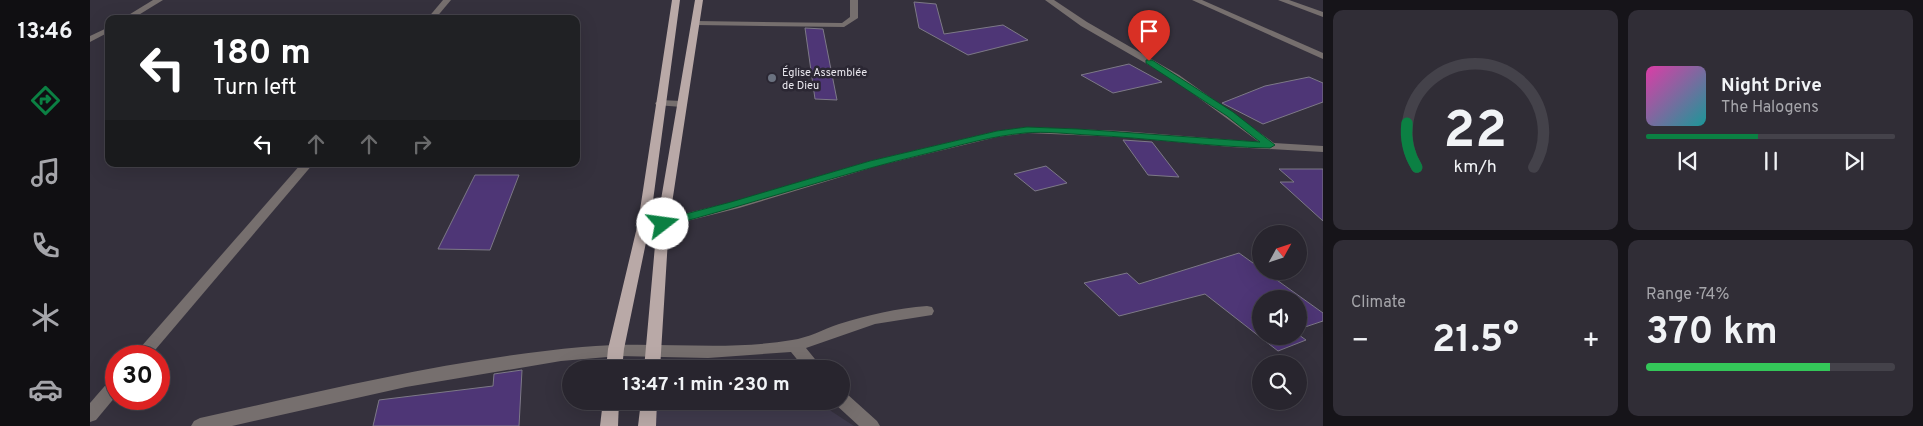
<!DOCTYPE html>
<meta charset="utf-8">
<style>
:root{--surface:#28252e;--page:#302d36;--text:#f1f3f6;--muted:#a5a5aa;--line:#44424a;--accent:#0b8043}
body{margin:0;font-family:Overpass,sans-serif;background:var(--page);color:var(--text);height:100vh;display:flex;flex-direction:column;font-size:19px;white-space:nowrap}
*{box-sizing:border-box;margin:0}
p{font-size:16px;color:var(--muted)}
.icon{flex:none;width:28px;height:28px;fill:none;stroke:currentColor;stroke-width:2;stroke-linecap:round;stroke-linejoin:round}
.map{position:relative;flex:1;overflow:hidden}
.sheet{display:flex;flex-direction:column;gap:10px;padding:10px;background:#161419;width:600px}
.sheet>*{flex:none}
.hud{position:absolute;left:15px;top:15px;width:475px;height:152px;border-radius:10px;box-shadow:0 5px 20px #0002,0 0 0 1px var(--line);background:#202124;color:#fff;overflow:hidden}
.needle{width:32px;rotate:50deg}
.buttons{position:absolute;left:1162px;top:225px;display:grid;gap:10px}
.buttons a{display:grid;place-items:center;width:55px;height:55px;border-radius:50%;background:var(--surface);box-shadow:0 5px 20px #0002,0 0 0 1px var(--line);font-size:25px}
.speed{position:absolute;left:15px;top:345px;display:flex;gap:10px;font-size:25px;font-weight:700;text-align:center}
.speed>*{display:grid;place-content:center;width:65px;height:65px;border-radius:50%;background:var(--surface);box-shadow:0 5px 20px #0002,0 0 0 1px var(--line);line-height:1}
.speed .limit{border:8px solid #d22;background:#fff;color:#111}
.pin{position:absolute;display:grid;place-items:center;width:42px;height:42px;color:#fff;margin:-51px -21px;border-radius:50% 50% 50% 0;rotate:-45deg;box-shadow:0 0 5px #0007}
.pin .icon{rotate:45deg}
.me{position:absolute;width:55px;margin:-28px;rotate:75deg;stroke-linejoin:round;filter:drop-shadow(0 0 4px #0008)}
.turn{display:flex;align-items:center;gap:18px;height:105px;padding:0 25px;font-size:22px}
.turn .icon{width:65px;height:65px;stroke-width:2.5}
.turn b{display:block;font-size:35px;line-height:42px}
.lanes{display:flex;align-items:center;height:48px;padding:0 25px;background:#0003;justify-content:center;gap:25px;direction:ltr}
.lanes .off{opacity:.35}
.big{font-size:38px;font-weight:700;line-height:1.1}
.sheet .tile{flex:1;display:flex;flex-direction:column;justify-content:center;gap:8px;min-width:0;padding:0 18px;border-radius:10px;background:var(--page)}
.sheet .dial{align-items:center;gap:0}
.dial svg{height:130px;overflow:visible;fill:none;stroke:var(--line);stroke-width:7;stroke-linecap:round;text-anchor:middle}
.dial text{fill:var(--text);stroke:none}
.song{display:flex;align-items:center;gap:15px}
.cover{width:60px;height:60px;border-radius:8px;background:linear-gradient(135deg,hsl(320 70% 55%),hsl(180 70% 35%))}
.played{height:5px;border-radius:2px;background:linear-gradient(90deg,var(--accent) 45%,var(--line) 45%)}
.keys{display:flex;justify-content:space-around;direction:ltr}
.heat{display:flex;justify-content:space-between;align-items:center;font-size:28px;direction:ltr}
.charge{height:8px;border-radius:4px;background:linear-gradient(90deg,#34c759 74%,var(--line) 0)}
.sheet .tiles{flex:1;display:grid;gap:10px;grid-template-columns:repeat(2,1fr)}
.trip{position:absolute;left:472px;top:360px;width:288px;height:50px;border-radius:25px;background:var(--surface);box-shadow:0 5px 20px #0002,0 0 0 1px var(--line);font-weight:700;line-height:50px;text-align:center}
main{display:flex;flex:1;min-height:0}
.menu{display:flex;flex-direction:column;width:90px;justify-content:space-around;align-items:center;background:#100f12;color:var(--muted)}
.menu .icon{width:35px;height:35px}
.menu .selected{color:var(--accent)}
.menu b{font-size:22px;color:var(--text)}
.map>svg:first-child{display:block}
</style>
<main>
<nav class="menu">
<b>13:46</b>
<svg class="icon selected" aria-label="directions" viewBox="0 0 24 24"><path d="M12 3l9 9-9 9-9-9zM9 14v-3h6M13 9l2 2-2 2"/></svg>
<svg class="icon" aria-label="music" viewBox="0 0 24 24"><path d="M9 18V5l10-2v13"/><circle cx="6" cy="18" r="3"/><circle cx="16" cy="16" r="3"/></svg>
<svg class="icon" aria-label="phone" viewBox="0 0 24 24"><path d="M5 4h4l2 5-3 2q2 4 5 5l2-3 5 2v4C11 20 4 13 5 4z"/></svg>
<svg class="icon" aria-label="climate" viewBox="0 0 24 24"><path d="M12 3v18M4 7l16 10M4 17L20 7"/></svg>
<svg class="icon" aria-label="car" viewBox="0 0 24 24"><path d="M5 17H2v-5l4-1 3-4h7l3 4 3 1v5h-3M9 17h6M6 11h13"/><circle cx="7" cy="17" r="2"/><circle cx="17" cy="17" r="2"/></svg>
</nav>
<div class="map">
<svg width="1233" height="426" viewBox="0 0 1233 426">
<rect width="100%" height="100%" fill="#35313d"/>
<path fill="#3f3a4c" d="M 560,401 L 733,401 L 741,411 L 764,426 L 559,426 Z"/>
<g fill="#4e3676" stroke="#7d7987">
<path d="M 824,2 L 846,4 L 854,34 L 913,25 L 938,40 L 878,55 L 829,28 Z"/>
<path d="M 715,28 L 733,29 L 747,100 L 725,99 Z"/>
<path d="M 1039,64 L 1072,82 L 1023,93 L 991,75 Z"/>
<path d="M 1219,77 L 1233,83 L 1233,102 L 1173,124 L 1132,103 L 1175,86 Z"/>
<path d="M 1033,140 L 1062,142 L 1089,177 L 1058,175 Z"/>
<path d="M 956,166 L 977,183 L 945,191 L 924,174 Z"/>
<path d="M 1189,169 L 1233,169 L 1233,221 L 1190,182 L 1204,182 Z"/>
<path d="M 385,175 L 429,175 L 400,250 L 348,249 Z"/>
<path d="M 1149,253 L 1233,313 L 1233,321 L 1209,329 L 1209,299 L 1171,299 L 1171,336 L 1209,335 L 1216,340 L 1188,351 L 1115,294 L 1029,316 L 994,283 L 1037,273 L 1049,284 Z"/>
<path d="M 432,370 L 429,426 L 283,426 L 289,400 L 403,386 L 404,374 Z"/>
</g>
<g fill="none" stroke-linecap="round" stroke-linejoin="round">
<g fill="#766f6e" fill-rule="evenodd">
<path d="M 63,0 L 73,0 L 42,19 L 32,19 Z"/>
<path d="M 353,0 L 361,0 L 345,19 L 337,19 Z"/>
<path d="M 760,0 L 768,0 L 768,18 L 754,27 L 606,25 L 602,23 L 606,21 L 752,23 L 760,17 Z"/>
<path d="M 955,0 L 964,0 L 997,22 L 1089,75 L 1184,143 L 1233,146 L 1233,152 L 1141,147 L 1031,137 L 937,133 L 907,137 L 787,166 L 649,208 L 573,227 L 567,223 L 569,220 L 642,202 L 780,161 L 907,131 L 937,127 L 1031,131 L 1169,142 L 1083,79 L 991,26 Z"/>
<path d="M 1102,0 L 1112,0 L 1233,53 L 1233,59 Z"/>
<path d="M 1188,0 L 1199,0 L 1233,12 L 1233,17 Z"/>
<path d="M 19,27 L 19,32 L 0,42 L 0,36 Z"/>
<path d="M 570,100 L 592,101 L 597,104 L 592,107 L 566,105 L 565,103 Z"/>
<path d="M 211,164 L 223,164 L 60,356 L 43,356 Z"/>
<path d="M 837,306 L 842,307 L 844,311 L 842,315 L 785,324 L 716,348 L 733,369 L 715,369 L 701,352 L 618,358 L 529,356 L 471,361 L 316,387 L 142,426 L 101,426 L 104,421 L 110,418 C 236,390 363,359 492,347 C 561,340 633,352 702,340 C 718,338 734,329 749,324 C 778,315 807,308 837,306 Z"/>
<path d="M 26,378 L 26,396 L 6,420 L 0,422 L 0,403 L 20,380 Z"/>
<path d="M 751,392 L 757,394 L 787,421 L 790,426 L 769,426 L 745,404 L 744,401 L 751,401 Z"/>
</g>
<g fill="#b9a9a7" fill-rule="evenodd">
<path d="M 582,0 L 590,0 L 560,223 L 534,349 L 532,369 L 516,369 L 518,349 L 548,223 Z"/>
<path d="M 605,0 L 613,0 L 579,223 L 570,369 L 554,369 L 567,223 Z"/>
<path d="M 513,401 L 529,401 L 528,426 L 510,426 Z"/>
<path d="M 551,401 L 567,401 L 566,426 L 548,426 Z"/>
</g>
</g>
<path fill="#0b8043" stroke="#07532c" d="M 1056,60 L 1062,60 L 1143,112 L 1185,145 L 1180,148 C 1120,147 1060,138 999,135 C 978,134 956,131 935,133 C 902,136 871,145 839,153 C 749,174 662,204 573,227 L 568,224 L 569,221 L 641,202 L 780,161 L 907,131 L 937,127 L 988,129 L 1170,142 L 1137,116 L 1056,63 Z"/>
<circle fill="#6b7280" stroke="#2b2733" stroke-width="2" cx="682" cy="78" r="5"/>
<g text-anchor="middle" stroke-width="5" stroke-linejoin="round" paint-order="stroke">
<g font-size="11" fill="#e9e7ee" stroke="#2b2733" text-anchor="start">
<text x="692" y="76">Église Assemblée<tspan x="692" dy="13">de Dieu</tspan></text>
</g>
</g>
</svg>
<div class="buttons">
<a><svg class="needle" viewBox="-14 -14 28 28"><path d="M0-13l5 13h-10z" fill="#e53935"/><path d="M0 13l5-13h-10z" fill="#a5a5aa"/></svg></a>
<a><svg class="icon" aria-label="sound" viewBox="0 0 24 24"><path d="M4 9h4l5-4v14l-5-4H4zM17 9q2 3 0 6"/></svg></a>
<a><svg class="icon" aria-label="search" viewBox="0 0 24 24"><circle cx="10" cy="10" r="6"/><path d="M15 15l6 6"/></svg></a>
</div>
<div class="speed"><div class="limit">30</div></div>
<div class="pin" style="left:1059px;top:61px;background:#d93025"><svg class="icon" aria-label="arrive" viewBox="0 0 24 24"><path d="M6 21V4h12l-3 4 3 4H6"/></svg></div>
<svg class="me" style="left:573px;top:224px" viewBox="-20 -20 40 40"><circle r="19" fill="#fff"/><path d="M0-13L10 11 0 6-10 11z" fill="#0b8043"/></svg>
<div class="trip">13:47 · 1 min · 230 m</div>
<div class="hud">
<div class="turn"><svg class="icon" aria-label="left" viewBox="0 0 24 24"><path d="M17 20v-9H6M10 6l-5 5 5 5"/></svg><div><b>180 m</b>Turn left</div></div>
<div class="lanes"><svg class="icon" aria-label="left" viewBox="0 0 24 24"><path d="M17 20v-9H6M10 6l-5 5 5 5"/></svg><svg class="icon off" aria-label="ahead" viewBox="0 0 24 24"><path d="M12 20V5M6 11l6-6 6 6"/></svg><svg class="icon off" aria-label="ahead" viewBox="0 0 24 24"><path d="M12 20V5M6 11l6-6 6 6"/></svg><svg class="icon off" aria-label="right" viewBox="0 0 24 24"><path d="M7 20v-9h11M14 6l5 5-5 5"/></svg></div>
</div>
</div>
<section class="sheet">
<div class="tiles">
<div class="tile dial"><svg viewBox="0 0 100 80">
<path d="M14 69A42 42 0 1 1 86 69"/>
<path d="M14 69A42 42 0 0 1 8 42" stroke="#0b8043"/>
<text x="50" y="56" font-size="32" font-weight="700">22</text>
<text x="50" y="72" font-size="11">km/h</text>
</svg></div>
<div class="tile">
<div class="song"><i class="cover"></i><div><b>Night Drive</b><p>The Halogens</p></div></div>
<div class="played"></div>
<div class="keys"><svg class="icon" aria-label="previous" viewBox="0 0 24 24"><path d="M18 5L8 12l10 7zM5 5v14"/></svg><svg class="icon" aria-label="pause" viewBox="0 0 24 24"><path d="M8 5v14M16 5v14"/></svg><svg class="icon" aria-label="next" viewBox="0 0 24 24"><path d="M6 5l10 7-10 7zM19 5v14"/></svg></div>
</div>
<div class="tile"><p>Climate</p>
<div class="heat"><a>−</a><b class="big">21.5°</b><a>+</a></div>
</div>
<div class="tile"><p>Range · 74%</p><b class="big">370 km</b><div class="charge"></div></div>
</div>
</section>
</main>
